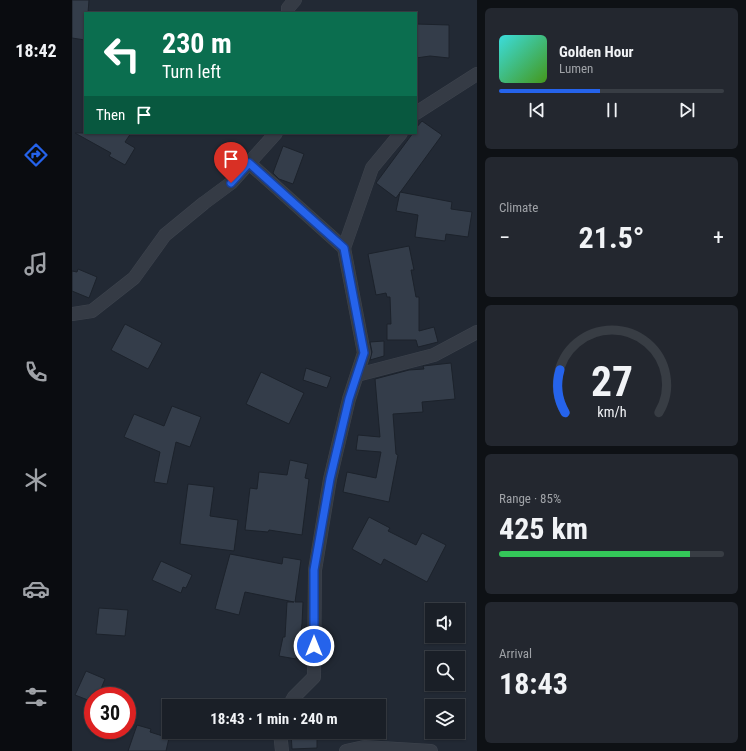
<!DOCTYPE html>
<meta charset="utf-8">
<style>
:root{--surface:#1a1f27;--page:#23272f;--text:#f1f3f6;--muted:#9fa2a7;--line:#383d44;--accent:#2563eb}
body{margin:0;font-family:"Roboto Condensed",sans-serif;background:var(--page);color:var(--text);height:100vh;display:flex;flex-direction:column;font-size:15px;white-space:nowrap}
*{box-sizing:border-box;margin:0}
p{font-size:13px;color:var(--muted)}
.icon{flex:none;width:22px;height:22px;fill:none;stroke:currentColor;stroke-width:2;stroke-linecap:round;stroke-linejoin:round}
.map{position:relative;flex:1;overflow:hidden}
.sheet{display:flex;flex-direction:column;gap:8px;padding:8px;background:#0e1115;width:269px}
.sheet>*{flex:none}
.top-card{position:absolute;left:12px;top:12px;width:333px;height:122px;border-radius:0px;box-shadow:0 1px 3px #0004,0 0 0 1px var(--line);background:#0b6e4f;color:#fff;overflow:hidden}
.buttons{position:absolute;left:353px;top:603px;display:grid;gap:8px}
.buttons a{display:grid;place-items:center;width:40px;height:40px;border-radius:0px;background:var(--surface);box-shadow:0 1px 3px #0004,0 0 0 1px var(--line);font-size:20px}
.speed{position:absolute;left:12px;top:687px;display:flex;gap:8px;font-size:20px;font-weight:700;text-align:center}
.speed>*{display:grid;place-content:center;width:52px;height:52px;border-radius:50%;background:var(--surface);box-shadow:0 1px 3px #0004,0 0 0 1px var(--line);line-height:1}
.speed .limit{border:6px solid #d22;background:#fff;color:#111}
.pin{position:absolute;display:grid;place-items:center;width:34px;height:34px;color:#fff;margin:-41px -17px;border-radius:50% 50% 50% 0;rotate:-45deg;box-shadow:0 0 4px #0007}
.pin .icon{rotate:45deg}
.me{position:absolute;width:44px;margin:-22px;rotate:0deg;stroke-linejoin:round;filter:drop-shadow(0 0 3px #0008)}
.turn{display:flex;align-items:center;gap:14px;height:84px;padding:0 12px;font-size:18px}
.turn .icon{width:52px;height:52px;stroke-width:2.5}
.turn b{display:block;font-size:28px;line-height:34px}
.then{display:flex;align-items:center;height:38px;padding:0 12px;background:#0003;gap:8px;font-size:15px}
.big{font-size:30px;font-weight:700;line-height:1.1}
.sheet .widget{flex:1;display:flex;flex-direction:column;justify-content:center;gap:6px;min-width:0;padding:0 14px;border-radius:6px;background:var(--page)}
.sheet .dial{align-items:center;gap:0}
.dial svg{height:104px;overflow:visible;fill:none;stroke:var(--line);stroke-width:7;stroke-linecap:round;text-anchor:middle}
.dial text{fill:var(--text);stroke:none}
.song{display:flex;align-items:center;gap:12px}
.cover{width:48px;height:48px;border-radius:6px;background:linear-gradient(135deg,hsl(180 70% 55%),hsl(100 70% 35%))}
.played{height:4px;border-radius:2px;background:linear-gradient(90deg,var(--accent) 45%,var(--line) 45%)}
.keys{display:flex;justify-content:space-around;direction:ltr}
.heat{display:flex;justify-content:space-between;align-items:center;font-size:22px;direction:ltr}
.charge{height:6px;border-radius:3px;background:linear-gradient(90deg,#34c759 85%,var(--line) 0)}
.trip{position:absolute;left:90px;top:699px;width:224px;height:40px;border-radius:0px;background:var(--surface);box-shadow:0 1px 3px #0004,0 0 0 1px var(--line);font-weight:700;line-height:40px;text-align:center}
main{display:flex;flex:1;min-height:0}
.dock{display:flex;flex-direction:column;width:72px;justify-content:space-around;align-items:center;background:#0a0c10;color:var(--muted)}
.dock .icon{width:28px;height:28px}
.dock .current{color:var(--accent)}
.dock b{font-size:18px;color:var(--text)}
.map>svg:first-child{display:block}
</style>
<main>
<nav class="dock">
<b>18:42</b>
<svg class="icon current" aria-label="directions" viewBox="0 0 24 24"><path d="M12 3l9 9-9 9-9-9zM9 14v-3h6M13 9l2 2-2 2"/></svg>
<svg class="icon" aria-label="music" viewBox="0 0 24 24"><path d="M9 18V5l10-2v13"/><circle cx="6" cy="18" r="3"/><circle cx="16" cy="16" r="3"/></svg>
<svg class="icon" aria-label="phone" viewBox="0 0 24 24"><path d="M5 4h4l2 5-3 2q2 4 5 5l2-3 5 2v4C11 20 4 13 5 4z"/></svg>
<svg class="icon" aria-label="climate" viewBox="0 0 24 24"><path d="M12 3v18M4 7l16 10M4 17L20 7"/></svg>
<svg class="icon" aria-label="car" viewBox="0 0 24 24"><path d="M5 17H2v-5l4-1 3-4h7l3 4 3 1v5h-3M9 17h6M6 11h13"/><circle cx="7" cy="17" r="2"/><circle cx="17" cy="17" r="2"/></svg>
<svg class="icon" aria-label="filters" viewBox="0 0 24 24"><path d="M4 7h16M4 17h16"/><circle cx="9" cy="7" r="2"/><circle cx="15" cy="17" r="2"/></svg>
</nav>
<div class="map">
<svg width="405" height="751" viewBox="0 0 405 751">
<rect width="100%" height="100%" fill="#222934"/>
<g fill="#343d4a" stroke="#1c222b">
<path d="M 0,0 L 17,0 L 16,13 L 13,13 L 13,40 L 0,38 Z"/>
<path d="M 344,24 L 377,25 L 377,58 L 358,56 L 344,58 Z"/>
<path d="M 350,121 L 370,135 L 324,198 L 304,183 L 341,133 L 344,133 L 344,128 Z"/>
<path d="M 3,133 L 59,133 L 53,142 L 63,148 L 53,165 L 37,156 L 39,153 Z"/>
<path d="M 211,146 L 232,154 L 221,184 L 207,179 L 201,173 Z"/>
<path d="M 328,192 L 380,202 L 379,209 L 400,212 L 396,237 L 374,234 L 373,241 L 343,237 L 346,215 L 324,211 Z"/>
<path d="M 337,246 L 342,270 L 339,270 L 344,297 L 347,297 L 347,331 L 362,327 L 366,342 L 346,347 L 344,340 L 315,340 L 315,324 L 319,324 L 318,297 L 315,297 L 314,293 L 304,295 L 296,254 Z"/>
<path d="M 6,269 L 25,277 L 17,298 L 0,291 L 0,271 L 5,272 Z"/>
<path d="M 53,324 L 90,343 L 76,369 L 39,350 Z"/>
<path d="M 312,341 L 312,356 L 298,360 L 300,352 L 298,342 Z"/>
<path d="M 379,363 L 383,399 L 350,402 L 351,412 L 321,414 L 324,454 L 326,455 L 317,502 L 271,492 L 275,472 L 304,478 L 309,452 L 284,450 L 286,435 L 308,437 L 303,379 L 337,370 L 352,369 L 351,366 Z"/>
<path d="M 234,368 L 259,377 L 255,388 L 231,380 Z"/>
<path d="M 189,372 L 232,393 L 217,424 L 174,404 Z"/>
<path d="M 100,406 L 129,417 L 118,447 L 104,442 L 95,484 L 82,482 L 88,452 L 52,437 L 62,414 L 92,426 Z"/>
<path d="M 218,460 L 236,464 L 233,478 L 237,479 L 230,535 L 197,530 L 196,532 L 173,530 L 178,488 L 185,489 L 187,472 L 215,475 Z"/>
<path d="M 116,484 L 142,487 L 138,516 L 166,520 L 162,551 L 108,544 Z"/>
<path d="M 297,517 L 318,528 L 316,531 L 344,545 L 350,533 L 374,545 L 355,582 L 312,559 L 309,565 L 280,549 Z"/>
<path d="M 158,554 L 210,564 L 211,557 L 229,560 L 223,602 L 231,602 L 230,624 L 224,659 L 207,656 L 211,637 L 213,637 L 215,602 L 222,602 L 173,592 L 167,615 L 143,609 Z"/>
<path d="M 89,561 L 120,575 L 114,588 L 111,587 L 109,593 L 80,580 Z"/>
<path d="M 27,608 L 56,610 L 53,636 L 24,634 Z"/>
<path d="M 14,671 L 33,679 L 26,696 L 21,696 L 21,702 L 3,695 Z"/>
<path d="M 65,725 L 79,729 L 78,732 L 97,738 L 94,751 L 56,751 Z"/>
<path d="M 219,732 L 245,732 L 245,748 L 220,749 Z"/>
</g>
<g fill="none" stroke-linecap="round" stroke-linejoin="round">
<g stroke="#3e444e" stroke-width="14">
<g id="minor">
<path d="M 216,13 L 216,8 L 223,0"/>
<path d="M 344,113 L 405,74"/>
<path d="M 204,133 L 177,163 L 272,248 L 292,353 L 277,399 L 258,479 L 243,570 L 242,677 L 222,697 L 217,706"/>
<path d="M 272,248 L 300,168 L 329,133"/>
<path d="M 0,314 L 20,311 L 62,278 L 93,235 L 132,203 L 159,183 L 177,163"/>
<path d="M 285,375 L 362,355 L 405,332"/>
<path d="M 208,732 L 210,751"/>
<path d="M 274,751 L 292,747 L 359,751"/>
</g>
</g>
<use href="#minor" stroke="#353b45" stroke-width="13"/>
</g>
<g fill="none" stroke-linecap="round" stroke-linejoin="round">
<g stroke="#184099" stroke-width="10">
<path id="route" d="M 159,183 L 177,163 L 272,248 L 292,353 L 277,399 L 258,479 L 242,570 L 242,646"/>
</g>
<use href="#route" stroke="#2563eb" stroke-width="7"/>
</g>
</svg>
<div class="buttons">
<a><svg class="icon" aria-label="sound" viewBox="0 0 24 24"><path d="M4 9h4l5-4v14l-5-4H4zM17 9q2 3 0 6"/></svg></a>
<a><svg class="icon" aria-label="search" viewBox="0 0 24 24"><circle cx="10" cy="10" r="6"/><path d="M15 15l6 6"/></svg></a>
<a><svg class="icon" aria-label="layers" viewBox="0 0 24 24"><path d="M12 4l9 5-9 5-9-5zM3 14l9 5 9-5"/></svg></a>
</div>
<div class="speed"><div class="limit">30</div></div>
<div class="pin" style="left:159px;top:183px;background:#d93025"><svg class="icon" aria-label="arrive" viewBox="0 0 24 24"><path d="M6 21V4h12l-3 4 3 4H6"/></svg></div>
<svg class="me" style="left:242px;top:646px" viewBox="-20 -20 40 40"><circle r="17" fill="#2563eb" stroke="#fff" stroke-width="3"/><path d="M0-11L8 9 0 5-8 9z" fill="#fff"/></svg>
<div class="trip">18:43 · 1 min · 240 m</div>
<div class="top-card">
<div class="turn"><svg class="icon" aria-label="left" viewBox="0 0 24 24"><path d="M17 20v-9H6M10 6l-5 5 5 5"/></svg><div><b>230 m</b>Turn left</div></div>
<div class="then">Then<svg class="icon" aria-label="arrive" viewBox="0 0 24 24"><path d="M6 21V4h12l-3 4 3 4H6"/></svg></div>
</div>
</div>
<section class="sheet">
<div class="widget">
<div class="song"><i class="cover"></i><div><b>Golden Hour</b><p>Lumen</p></div></div>
<div class="played"></div>
<div class="keys"><svg class="icon" aria-label="previous" viewBox="0 0 24 24"><path d="M18 5L8 12l10 7zM5 5v14"/></svg><svg class="icon" aria-label="pause" viewBox="0 0 24 24"><path d="M8 5v14M16 5v14"/></svg><svg class="icon" aria-label="next" viewBox="0 0 24 24"><path d="M6 5l10 7-10 7zM19 5v14"/></svg></div>
</div>
<div class="widget"><p>Climate</p>
<div class="heat"><a>−</a><b class="big">21.5°</b><a>+</a></div>
</div>
<div class="widget dial"><svg viewBox="0 0 100 80">
<path d="M14 69A42 42 0 1 1 86 69"/>
<path d="M14 69A42 42 0 0 1 10 36" stroke="#2563eb"/>
<text x="50" y="56" font-size="32" font-weight="700">27</text>
<text x="50" y="72" font-size="11">km/h</text>
</svg></div>
<div class="widget"><p>Range · 85%</p><b class="big">425 km</b><div class="charge"></div></div>
<div class="widget"><p>Arrival</p><b class="big">18:43</b></div>
</section>
</main>
